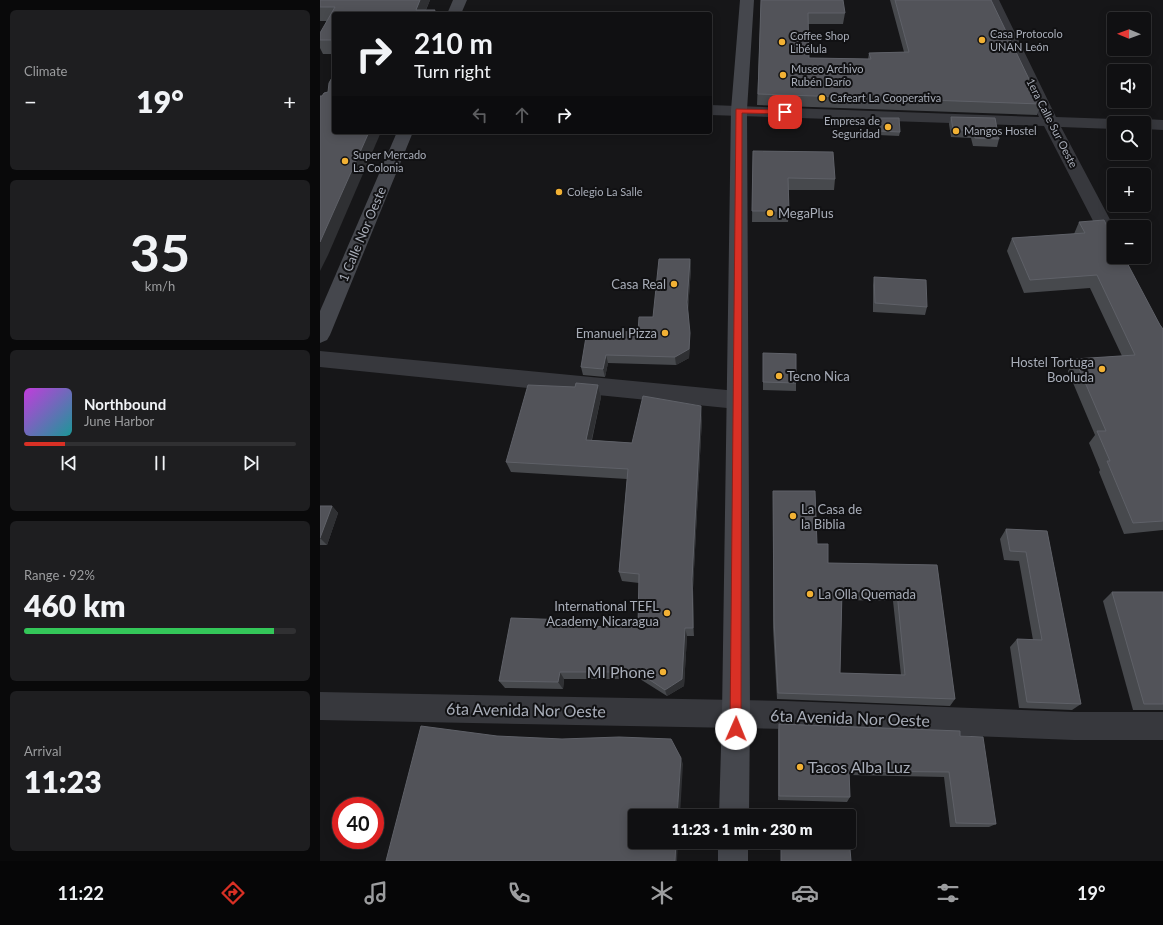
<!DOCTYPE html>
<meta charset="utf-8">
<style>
:root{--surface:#101012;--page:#1e1e20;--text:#f1f3f6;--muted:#9c9d9f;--line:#303032;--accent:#d93025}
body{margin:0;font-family:Lato,sans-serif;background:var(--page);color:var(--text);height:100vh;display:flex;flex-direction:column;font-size:15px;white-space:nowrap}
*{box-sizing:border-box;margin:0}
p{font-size:13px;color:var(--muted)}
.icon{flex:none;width:22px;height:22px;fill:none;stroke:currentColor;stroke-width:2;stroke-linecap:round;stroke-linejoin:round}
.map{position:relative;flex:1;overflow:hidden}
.panel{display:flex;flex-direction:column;gap:10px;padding:10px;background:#09090a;width:320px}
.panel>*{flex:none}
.top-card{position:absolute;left:12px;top:12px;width:380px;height:122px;border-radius:4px;box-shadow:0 2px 10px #0003,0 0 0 1px var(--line);background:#101012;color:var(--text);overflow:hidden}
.needle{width:26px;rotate:271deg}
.tools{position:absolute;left:787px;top:12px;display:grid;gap:8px}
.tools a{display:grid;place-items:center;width:44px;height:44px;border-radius:4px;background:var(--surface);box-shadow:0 2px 10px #0003,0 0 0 1px var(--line);font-size:20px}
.speed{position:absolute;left:12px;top:797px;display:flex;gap:8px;font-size:20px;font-weight:700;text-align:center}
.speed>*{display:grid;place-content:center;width:52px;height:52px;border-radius:50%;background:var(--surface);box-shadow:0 2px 10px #0003,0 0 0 1px var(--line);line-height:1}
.speed .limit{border:6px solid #d22;background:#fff;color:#111}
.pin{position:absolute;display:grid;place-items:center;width:34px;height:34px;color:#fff;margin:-17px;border-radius:8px;box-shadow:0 2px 6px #0006}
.me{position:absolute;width:44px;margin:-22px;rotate:1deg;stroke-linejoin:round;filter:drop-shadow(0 0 3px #0008)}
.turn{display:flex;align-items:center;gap:14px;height:84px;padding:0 16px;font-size:18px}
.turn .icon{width:52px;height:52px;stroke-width:2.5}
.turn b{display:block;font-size:28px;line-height:34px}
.lanes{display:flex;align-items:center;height:38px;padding:0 16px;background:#0003;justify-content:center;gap:20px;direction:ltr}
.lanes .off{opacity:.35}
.big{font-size:30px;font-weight:800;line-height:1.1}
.panel .card{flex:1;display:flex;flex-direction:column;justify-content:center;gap:6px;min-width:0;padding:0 14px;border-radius:6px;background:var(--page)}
.panel .dial{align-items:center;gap:0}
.dial b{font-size:52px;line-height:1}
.song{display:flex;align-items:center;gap:12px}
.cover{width:48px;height:48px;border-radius:6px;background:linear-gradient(135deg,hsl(290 70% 55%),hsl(180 70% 35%))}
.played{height:4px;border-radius:2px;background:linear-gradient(90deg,var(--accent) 15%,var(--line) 15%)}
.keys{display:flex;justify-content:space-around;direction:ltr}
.heat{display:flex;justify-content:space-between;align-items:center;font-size:22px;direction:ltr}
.charge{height:6px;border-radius:3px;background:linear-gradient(90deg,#34c759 92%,var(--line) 0)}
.trip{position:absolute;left:308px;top:809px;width:228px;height:40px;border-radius:4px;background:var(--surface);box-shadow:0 2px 10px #0003,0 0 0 1px var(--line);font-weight:800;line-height:40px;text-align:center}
.dock{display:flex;height:64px;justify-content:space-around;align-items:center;background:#060607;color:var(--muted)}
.dock .icon{width:28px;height:28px}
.dock .on{color:var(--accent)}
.dock b{font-size:18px;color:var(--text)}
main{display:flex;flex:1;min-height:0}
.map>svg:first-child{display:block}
</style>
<main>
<section class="panel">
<div class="card"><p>Climate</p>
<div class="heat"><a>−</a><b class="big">19°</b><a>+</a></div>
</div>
<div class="card dial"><b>35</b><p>km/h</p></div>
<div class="card">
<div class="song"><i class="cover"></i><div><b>Northbound</b><p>June Harbor</p></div></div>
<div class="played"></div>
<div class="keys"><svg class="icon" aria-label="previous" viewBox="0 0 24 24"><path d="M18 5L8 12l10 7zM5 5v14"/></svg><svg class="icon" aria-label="pause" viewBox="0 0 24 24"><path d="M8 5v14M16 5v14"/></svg><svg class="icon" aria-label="next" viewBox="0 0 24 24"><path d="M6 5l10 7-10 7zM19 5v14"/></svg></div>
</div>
<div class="card"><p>Range · 92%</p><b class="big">460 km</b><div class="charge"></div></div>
<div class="card"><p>Arrival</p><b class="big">11:23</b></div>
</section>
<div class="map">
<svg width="843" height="861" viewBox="0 0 843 861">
<rect width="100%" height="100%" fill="#161618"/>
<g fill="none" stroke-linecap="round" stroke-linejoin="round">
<g fill="#37383d" fill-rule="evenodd">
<path d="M 665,0 L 679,0 L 736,117 L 794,119 L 800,121 L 801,123 L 794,123 L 794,129 L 741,127 L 794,227 L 794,250 L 787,249 L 785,244 L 724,126 L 390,115 L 390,105 L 719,117 Z"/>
<path d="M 824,119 L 843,120 L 843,130 L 824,129 L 824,123 L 817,123 L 818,121 Z"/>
<path d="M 0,351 L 417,391 L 425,394 L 428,400 L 425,406 L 417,409 L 0,367 Z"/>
<path d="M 0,692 L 466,701 L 754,712 L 843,712 L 843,740 L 754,740 L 466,729 L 0,720 Z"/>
</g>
<g fill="#45474d" fill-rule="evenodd">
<path d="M 133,0 L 147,0 L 141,14 L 127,14 Z"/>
<path d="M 420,0 L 434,0 L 427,110 L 430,714 L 429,816 L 399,816 L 402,714 L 411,110 Z"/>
<path d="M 77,132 L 93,132 L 10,335 L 7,340 L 0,343 L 0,311 Z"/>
<rect x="398" y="842" width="30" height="19"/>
</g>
</g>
<g fill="#47494d" fill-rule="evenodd">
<path d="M 0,0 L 110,0 L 106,10 L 115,10 L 116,14 L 14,14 L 14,54 L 3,54 L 0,48 L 0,40 L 7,21 L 0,21 Z"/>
<path d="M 441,0 L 525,13 L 523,24 L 488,24 L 489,58 L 548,59 L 549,53 L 584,52 L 570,0 L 671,0 L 721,104 L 717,115 L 437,105 Z"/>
<path d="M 631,117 L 679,139 L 677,147 L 653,146 L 651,138 L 631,137 L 629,124 Z"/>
<path d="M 558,118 L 580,132 L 579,136 L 558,135 L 557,122 Z"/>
<path d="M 433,151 L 515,179 L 514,190 L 468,190 L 469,211 L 468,222 L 432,222 Z"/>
<path d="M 759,222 L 794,257 L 843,329 L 843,530 L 804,534 L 779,472 L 780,470 L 769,443 L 775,435 L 748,371 L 755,359 L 802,356 L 770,288 L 704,293 L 687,251 L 692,238 L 754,234 Z"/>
<path d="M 370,259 L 371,268 L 368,310 L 370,341 L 369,358 L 356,365 L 288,363 L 285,377 L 263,375 L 261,367 L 318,332 L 333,317 Z"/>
<path d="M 554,277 L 607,307 L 605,315 L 553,312 L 553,285 Z"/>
<path d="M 443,361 L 476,383 L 476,391 L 443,390 Z"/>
<path d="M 278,385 L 281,397 L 272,440 L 312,443 L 382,418 L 373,588 L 374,636 L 367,636 L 364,686 L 347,696 L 320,679 L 244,679 L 243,689 L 185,688 L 179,681 L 248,620 L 251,627 L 318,626 L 319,583 L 302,581 L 299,572 L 307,479 L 191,472 L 186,462 Z"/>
<path d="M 453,491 L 497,544 L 508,563 L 617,565 L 635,699 L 630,706 L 457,699 L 453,628 ZM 522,600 L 573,601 L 581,675 L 520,673 Z"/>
<path d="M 0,506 L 12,506 L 18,513 L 7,545 L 0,545 Z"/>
<path d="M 686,529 L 727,531 L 761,704 L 752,710 L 699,708 L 690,647 L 697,639 L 713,640 L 699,561 L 684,560 L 680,539 Z"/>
<path d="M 792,592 L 843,592 L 843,710 L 813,710 L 783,601 Z"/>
<path d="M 459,724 L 640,736 L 676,824 L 669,827 L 630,827 L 624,777 L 529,775 L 530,797 L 527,802 L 458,800 L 458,730 Z"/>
<path d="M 461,847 L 531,861 L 461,861 Z"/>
</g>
<g fill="#2f3033">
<path d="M 100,0 L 110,0 L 104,14 L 96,10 Z"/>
<path d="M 115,10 L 116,14 L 113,14 Z"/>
<path d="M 49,132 L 61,132 L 8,255 L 0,271 L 0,242 Z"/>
<path d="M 370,259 L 371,268 L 368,310 L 370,341 L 369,358 L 356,365 L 355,357 L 367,302 Z"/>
<path d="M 286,355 L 288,363 L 285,377 L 283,369 Z"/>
<path d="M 278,385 L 281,397 L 269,451 L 266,440 Z"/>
<path d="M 381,406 L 382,418 L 373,588 L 374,636 L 373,628 L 372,579 Z"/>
<path d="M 12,506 L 18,513 L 7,545 L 0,538 Z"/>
<path d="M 248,620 L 252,628 L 247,627 Z"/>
<path d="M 365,628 L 367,636 L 364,686 L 347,696 L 345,690 Z"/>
<path d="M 240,672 L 244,679 L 243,689 L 238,682 Z"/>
<path d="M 361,758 L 363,764 L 360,816 L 357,816 Z"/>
<path d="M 356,842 L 358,842 L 357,861 L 355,861 Z"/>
</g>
<g fill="#525359" stroke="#5f6168" fill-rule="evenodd">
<path d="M 0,0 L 100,0 L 96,10 L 115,10 L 113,14 L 14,14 L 14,40 L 0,40 L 0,33 L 15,7 L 0,7 Z"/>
<path d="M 441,0 L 523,0 L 525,13 L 488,13 L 489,58 L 551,59 L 549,53 L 589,52 L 575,0 L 671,0 L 721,104 L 438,94 Z"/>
<path d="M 14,74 L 14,132 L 49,132 L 0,242 L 0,96 L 2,96 L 4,93 L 8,92 L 9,83 Z"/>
<path d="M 631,117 L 675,118 L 679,139 L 655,138 L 654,130 L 633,130 Z"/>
<path d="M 558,118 L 579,118 L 580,132 L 559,131 Z"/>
<path d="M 433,151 L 513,152 L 515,179 L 468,178 L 469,211 L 432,211 Z"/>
<path d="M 784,220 L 792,236 L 794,237 L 794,257 L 804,257 L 840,325 L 843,329 L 843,521 L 813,523 L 787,461 L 790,461 L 777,431 L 786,431 L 755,359 L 815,355 L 777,275 L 710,280 L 692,238 L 765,233 L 759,222 Z"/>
<path d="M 339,259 L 370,259 L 367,302 L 370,333 L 369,349 L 355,357 L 286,355 L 283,369 L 261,367 L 267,331 L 318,332 L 319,317 L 333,317 Z"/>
<path d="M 554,277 L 606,280 L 607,307 L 555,303 Z"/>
<path d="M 443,353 L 476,354 L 476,383 L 443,382 Z"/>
<path d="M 256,383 L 278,385 L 266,440 L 312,443 L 323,396 L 381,406 L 372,579 L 373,628 L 365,628 L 362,679 L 345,690 L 318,672 L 240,672 L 238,682 L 179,681 L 191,618 L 248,620 L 247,627 L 318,626 L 319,574 L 299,572 L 308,469 L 186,462 L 208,385 L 255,387 Z"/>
<path d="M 453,491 L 495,491 L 497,544 L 508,544 L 508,563 L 617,565 L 635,699 L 458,693 L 454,620 ZM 522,591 L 577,592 L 585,675 L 520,673 Z"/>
<path d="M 0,506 L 12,506 L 0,538 Z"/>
<path d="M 686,529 L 727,531 L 761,704 L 707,702 L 697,639 L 722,640 L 706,552 L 690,551 Z"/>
<path d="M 792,592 L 843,592 L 843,704 L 824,704 Z"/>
<path d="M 459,724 L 640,731 L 640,736 L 663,737 L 676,824 L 636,823 L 629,772 L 529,771 L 530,797 L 459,796 Z"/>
<path d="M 101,726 L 177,736 L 242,739 L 299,737 L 351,739 L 361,758 L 357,816 L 315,816 L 315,842 L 356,842 L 355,861 L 66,861 Z"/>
<path d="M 461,847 L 530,849 L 531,861 L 461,861 Z"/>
</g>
<path fill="#d93025" stroke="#8d1f18" d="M 416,109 L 465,110 L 469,112 L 465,114 L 422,113 L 421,729 L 420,733 L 416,735 L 412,733 L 410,729 Z"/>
<g fill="#f2b134" stroke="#111113" stroke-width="1.5">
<circle cx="662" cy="40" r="4"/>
<circle cx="462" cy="42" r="4"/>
<circle cx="463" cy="75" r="4"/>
<circle cx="502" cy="98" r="4"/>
<circle cx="568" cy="127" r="4"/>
<circle cx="636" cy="131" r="4"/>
<circle cx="25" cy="161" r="4"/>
<circle cx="239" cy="192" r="4"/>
<circle cx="450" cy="213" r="4"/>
<circle cx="354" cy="284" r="4"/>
<circle cx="345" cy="333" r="4"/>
<circle cx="782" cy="369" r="4"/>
<circle cx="459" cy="376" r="4"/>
<circle cx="473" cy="516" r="4"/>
<circle cx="490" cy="594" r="4"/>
<circle cx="347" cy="613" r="4"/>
<circle cx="343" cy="672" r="4"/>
<circle cx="480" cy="767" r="4"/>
</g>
<g text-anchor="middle" stroke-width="4" stroke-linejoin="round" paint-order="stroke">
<g font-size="11" fill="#a8adb8" stroke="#111113" text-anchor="start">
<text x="670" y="38">Casa Protocolo<tspan x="670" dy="13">UNAN León</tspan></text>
<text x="470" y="40">Coffee Shop<tspan x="470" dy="13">Libélula</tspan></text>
<text x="471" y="73">Museo Archivo<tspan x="471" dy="13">Rubén Darío</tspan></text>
<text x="510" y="102">Cafeart La Cooperativa</text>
<text x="560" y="125" text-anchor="end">Empresa de<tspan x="560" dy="13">Seguridad</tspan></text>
<text x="644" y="135">Mangos Hostel</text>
<text x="33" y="159">Super Mercado<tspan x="33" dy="13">La Colonia</tspan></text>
<text x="247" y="196">Colegio La Salle</text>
</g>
<g font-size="11" fill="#a8adb8" stroke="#111113">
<text transform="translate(732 123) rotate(63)" y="4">1era Calle Sur Oeste</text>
</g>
<g font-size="13" fill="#a8adb8" stroke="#111113" text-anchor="start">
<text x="458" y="218">MegaPlus</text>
<text x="346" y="289" text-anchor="end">Casa Real</text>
<text x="337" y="338" text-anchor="end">Emanuel Pizza</text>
<text x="774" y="367" text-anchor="end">Hostel Tortuga<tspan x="774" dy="15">Booluda</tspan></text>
<text x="467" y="381">Tecno Nica</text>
<text x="481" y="514">La Casa de<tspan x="481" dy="15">la Biblia</tspan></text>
<text x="498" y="599">La Olla Quemada</text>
<text x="339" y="611" text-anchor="end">International TEFL<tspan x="339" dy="15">Academy Nicaragua</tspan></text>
</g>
<g font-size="13" fill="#a8adb8" stroke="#111113">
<text transform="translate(42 234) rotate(-67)" y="5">1 Calle Nor Oeste</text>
</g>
<g font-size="16" fill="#a8adb8" stroke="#111113" text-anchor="end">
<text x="335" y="678">MI Phone</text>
<text x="488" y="773" text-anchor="start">Tacos Alba Luz</text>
</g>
<g font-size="16" fill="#a8adb8" stroke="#111113">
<text transform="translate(206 710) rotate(1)" y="6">6ta Avenida Nor Oeste</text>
<text transform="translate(530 718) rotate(2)" y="6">6ta Avenida Nor Oeste</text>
</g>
</g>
</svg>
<div class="tools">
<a><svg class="needle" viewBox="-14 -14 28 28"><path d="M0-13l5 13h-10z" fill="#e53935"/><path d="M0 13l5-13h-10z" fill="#9c9d9f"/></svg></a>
<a><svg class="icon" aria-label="sound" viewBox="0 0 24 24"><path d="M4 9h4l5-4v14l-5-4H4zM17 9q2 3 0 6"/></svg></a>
<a><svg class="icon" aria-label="search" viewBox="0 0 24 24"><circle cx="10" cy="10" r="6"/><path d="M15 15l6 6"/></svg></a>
<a>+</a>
<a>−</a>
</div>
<div class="speed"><div class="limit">40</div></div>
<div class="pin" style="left:465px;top:112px;background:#d93025"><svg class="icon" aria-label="arrive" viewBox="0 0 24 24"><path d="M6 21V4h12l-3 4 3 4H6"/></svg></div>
<svg class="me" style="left:416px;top:729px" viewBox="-20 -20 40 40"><circle r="19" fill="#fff"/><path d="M0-13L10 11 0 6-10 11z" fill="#d93025"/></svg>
<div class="trip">11:23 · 1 min · 230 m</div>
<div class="top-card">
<div class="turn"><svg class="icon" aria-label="right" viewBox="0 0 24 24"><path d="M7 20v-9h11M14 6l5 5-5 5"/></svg><div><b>210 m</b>Turn right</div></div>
<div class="lanes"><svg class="icon off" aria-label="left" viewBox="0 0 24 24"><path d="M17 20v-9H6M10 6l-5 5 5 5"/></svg><svg class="icon off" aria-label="ahead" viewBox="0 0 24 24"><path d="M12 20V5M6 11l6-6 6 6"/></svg><svg class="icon" aria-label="right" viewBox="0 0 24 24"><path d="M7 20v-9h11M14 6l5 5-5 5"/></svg></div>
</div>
</div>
</main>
<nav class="dock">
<b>11:22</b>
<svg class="icon on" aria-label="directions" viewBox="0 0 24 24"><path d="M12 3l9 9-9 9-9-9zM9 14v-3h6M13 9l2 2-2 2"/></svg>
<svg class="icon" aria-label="music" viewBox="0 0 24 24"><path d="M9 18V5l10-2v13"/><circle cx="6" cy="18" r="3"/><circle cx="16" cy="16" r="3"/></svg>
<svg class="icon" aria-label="phone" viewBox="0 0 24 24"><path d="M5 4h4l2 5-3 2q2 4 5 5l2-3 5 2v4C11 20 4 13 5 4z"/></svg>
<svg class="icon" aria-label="climate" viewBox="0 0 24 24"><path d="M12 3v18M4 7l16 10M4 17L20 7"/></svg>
<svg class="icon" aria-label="car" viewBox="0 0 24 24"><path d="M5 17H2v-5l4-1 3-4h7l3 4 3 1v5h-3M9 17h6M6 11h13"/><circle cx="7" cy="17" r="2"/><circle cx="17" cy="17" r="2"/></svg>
<svg class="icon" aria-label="filters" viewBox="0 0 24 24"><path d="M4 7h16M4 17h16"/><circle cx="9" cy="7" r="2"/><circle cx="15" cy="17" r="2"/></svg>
<b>19°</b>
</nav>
